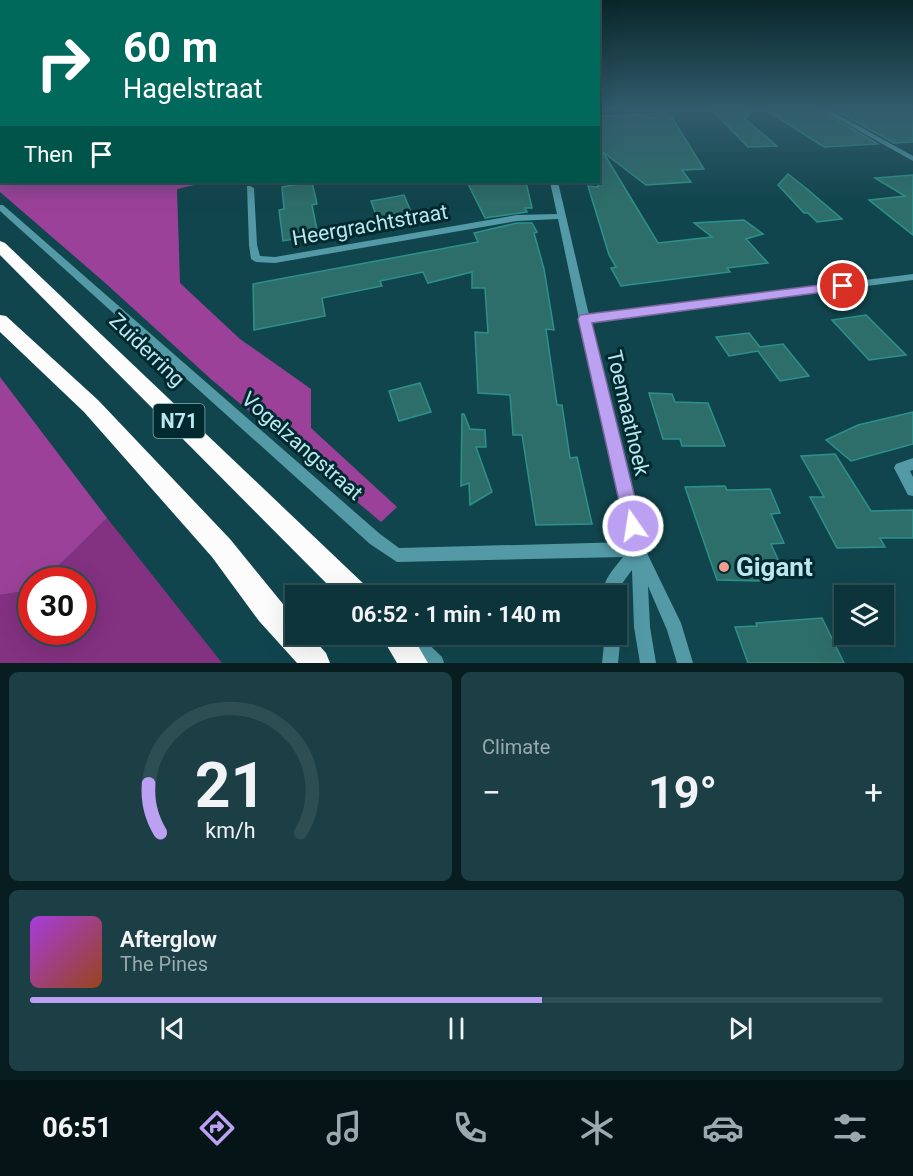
<!DOCTYPE html>
<meta charset="utf-8">
<style>
:root{--surface:#0d343a;--page:#1b3f45;--text:#f1f3f6;--muted:#9aaaaf;--line:#2d4f54;--accent:#bca0f2}
body{margin:0;font-family:Roboto,sans-serif;background:var(--page);color:var(--text);height:100vh;display:flex;flex-direction:column;font-size:22px;white-space:nowrap}
*{box-sizing:border-box;margin:0}
p{font-size:20px;color:var(--muted)}
.icon{flex:none;width:33px;height:33px;fill:none;stroke:currentColor;stroke-width:2;stroke-linecap:round;stroke-linejoin:round}
.map{position:relative;height:663px;overflow:hidden}
.drawer{display:flex;flex-direction:column;gap:9px;padding:9px;background:#071d20;flex:1}
.drawer>*{flex:none}
.banner{position:absolute;left:0px;top:0px;width:600px;height:183px;box-shadow:0 6px 24px #0002,0 0 0 2px var(--line);background:#00695c;color:#fff;overflow:hidden}
.buttons{position:absolute;left:834px;top:585px;display:grid;gap:12px}
.buttons a{display:grid;place-items:center;width:60px;height:60px;border-radius:0px;background:var(--surface);box-shadow:0 6px 24px #0002,0 0 0 2px var(--line);font-size:30px}
.speed{position:absolute;left:18px;top:567px;display:flex;gap:12px;font-size:30px;font-weight:700;text-align:center}
.speed>*{display:grid;place-content:center;width:78px;height:78px;border-radius:50%;background:var(--surface);box-shadow:0 6px 24px #0002,0 0 0 2px var(--line);line-height:1}
.speed .limit{border:9px solid #d22;background:#fff;color:#111}
.pin{position:absolute;display:grid;place-items:center;width:51px;height:51px;color:#fff;margin:-26px;border:3px solid #fff;border-radius:50%;box-shadow:0 2px 6px #0007}
.me{position:absolute;width:66px;margin:-33px;rotate:347deg;stroke-linejoin:round;filter:drop-shadow(0 0 4px #0008)}
.turn{display:flex;align-items:center;gap:21px;height:126px;padding:0 24px;font-size:27px}
.turn .icon{width:78px;height:78px;stroke-width:2.5}
.turn b{display:block;font-size:42px;line-height:51px}
.then{display:flex;align-items:center;height:57px;padding:0 24px;background:#0003;gap:12px;font-size:22px}
.big{font-size:45px;font-weight:700;line-height:1.1}
.drawer .tile{flex:1;display:flex;flex-direction:column;justify-content:center;gap:9px;min-width:0;padding:0 21px;border-radius:9px;background:var(--page)}
.drawer .dial{align-items:center;gap:0}
.dial svg{height:156px;overflow:visible;fill:none;stroke:var(--line);stroke-width:7;stroke-linecap:round;text-anchor:middle}
.dial text{fill:var(--text);stroke:none}
.song{display:flex;align-items:center;gap:18px}
.cover{width:72px;height:72px;border-radius:9px;background:linear-gradient(135deg,hsl(280 70% 55%),hsl(20 70% 35%))}
.played{height:6px;border-radius:3px;background:linear-gradient(90deg,var(--accent) 60%,var(--line) 60%)}
.keys{display:flex;justify-content:space-around;direction:ltr}
.heat{display:flex;justify-content:space-between;align-items:center;font-size:33px;direction:ltr}
.drawer .tiles{flex:1;display:grid;gap:9px;grid-template-columns:1fr 1fr}
.tile:last-child{grid-column:span 2}
.trip{position:absolute;left:285px;top:585px;width:342px;height:60px;border-radius:0px;background:var(--surface);box-shadow:0 6px 24px #0002,0 0 0 2px var(--line);font-weight:700;line-height:60px;text-align:center}
.menu{display:flex;height:96px;justify-content:space-around;align-items:center;background:#051517;color:var(--muted)}
.menu .icon{width:42px;height:42px}
.menu .active{color:var(--accent)}
.menu b{font-size:27px;color:var(--text)}
.map>svg:first-child{display:block}
</style>
<div class="map">
<svg width="913" height="663" viewBox="0 0 913 663">
<rect width="100%" height="100%" fill="#11454d"/>
<path fill="#833181" d="M 107,518 L 222,663 L 0,663 L 0,595 L 31,590 L 32,632 L 82,632 L 82,580 L 44,580 Z"/>
<g fill="#9c4199">
<path d="M 0,109 L 2,182 L 208,182 L 177,189 L 180,283 L 240,339 L 311,389 L 311,428 L 397,507 L 381,522 L 212,380 L 103,281 L 0,192 Z"/>
<path d="M 0,377 L 107,518 L 44,580 L 32,580 L 31,590 L 0,595 Z"/>
</g>
<g fill="#2e6e6a" stroke="#2d918b" stroke-width="1.5">
<path d="M 711,109 L 752,110 L 745,119 L 777,146 L 748,147 Z"/>
<path d="M 764,109 L 818,109 L 878,144 L 824,147 Z"/>
<path d="M 833,109 L 913,109 L 913,142 L 894,143 Z"/>
<path d="M 669,113 L 704,169 L 682,170 L 691,182 L 646,185 L 603,152 L 658,243 L 712,237 L 694,223 L 744,220 L 763,234 L 746,239 L 768,263 L 727,268 L 730,272 L 721,273 L 621,286 L 611,268 L 616,267 L 609,255 L 588,186 L 598,187 L 598,116 Z"/>
<path d="M 788,174 L 807,189 L 842,219 L 817,222 L 808,213 L 804,213 L 778,185 Z"/>
<path d="M 913,175 L 913,235 L 869,200 L 905,196 L 875,178 Z"/>
<path d="M 312,182 L 317,204 L 312,205 L 318,235 L 283,241 L 279,210 L 284,209 L 282,187 Z"/>
<path d="M 467,182 L 526,182 L 532,208 L 525,208 L 527,212 L 485,218 Z"/>
<path d="M 404,195 L 411,212 L 377,218 L 371,201 Z"/>
<path d="M 517,223 L 532,223 L 537,232 L 534,233 L 544,269 L 554,330 L 546,329 L 557,405 L 562,405 L 570,458 L 577,457 L 592,524 L 536,525 L 522,435 L 513,435 L 510,395 L 478,393 L 475,332 L 488,333 L 485,288 L 472,288 L 472,272 L 428,283 L 423,272 L 380,281 L 382,286 L 322,298 L 325,316 L 254,330 L 253,284 L 478,242 L 474,233 Z"/>
<path d="M 866,315 L 906,355 L 869,360 L 832,320 Z"/>
<path d="M 749,333 L 760,347 L 783,344 L 809,376 L 780,381 L 758,351 L 729,356 L 716,337 Z"/>
<path d="M 420,383 L 431,412 L 399,421 L 389,391 Z"/>
<path d="M 649,393 L 672,394 L 675,402 L 708,403 L 725,446 L 682,446 L 680,439 L 663,439 Z"/>
<path d="M 913,412 L 913,444 L 851,461 L 826,440 L 858,425 Z"/>
<path d="M 462,414 L 464,414 L 470,429 L 485,430 L 486,447 L 476,447 L 492,492 L 470,505 L 469,483 L 461,486 Z"/>
<path d="M 835,454 L 871,511 L 913,510 L 913,538 L 880,538 L 885,547 L 837,548 L 810,497 L 824,497 L 801,456 Z"/>
<path d="M 725,486 L 727,490 L 770,489 L 780,513 L 771,514 L 784,543 L 771,544 L 785,575 L 763,581 L 717,580 L 685,487 Z"/>
<path d="M 822,618 L 844,663 L 748,663 L 735,627 L 757,626 L 756,623 Z"/>
</g>
<g fill="none" stroke-linecap="round" stroke-linejoin="round">
<g fill="#539aa6" fill-rule="evenodd">
<path d="M 820,109 L 828,109 L 913,156 L 913,161 Z"/>
<path d="M 550,182 L 558,182 L 589,315 L 913,274 L 913,280 L 591,322 L 645,549 L 681,623 L 693,663 L 677,663 L 667,630 L 648,586 L 650,627 L 656,663 L 640,663 L 634,627 L 632,570 L 618,589 L 619,596 L 616,601 L 616,596 L 603,596 C 602,580 614,569 623,557 L 397,562 L 370,544 L 0,211 L 0,205 L 3,205 L 380,534 L 399,548 L 629,542 L 579,319 L 558,219 L 517,221 L 275,263 L 256,262 L 251,259 L 249,245 L 247,186 L 250,186 L 254,188 L 257,245 L 260,256 L 275,257 L 517,215 L 557,214 Z"/>
<path d="M 913,458 L 913,470 L 910,471 L 913,477 L 913,496 L 908,495 L 894,468 L 896,464 Z"/>
<path d="M 616,627 L 619,628 L 621,634 L 618,663 L 602,663 L 605,634 L 616,634 Z"/>
<path d="M 400,634 L 418,634 L 442,657 L 444,663 L 424,663 L 402,642 Z"/>
</g>
<g fill="#fcfcfc" fill-rule="evenodd">
<path d="M 0,241 L 5,243 L 367,587 L 371,596 L 339,596 L 0,255 Z"/>
<path d="M 0,315 L 6,316 L 98,400 L 230,539 L 296,620 L 296,634 L 309,634 L 326,653 L 330,663 L 297,663 L 259,621 L 212,557 L 84,412 L 0,332 Z"/>
<path d="M 380,634 L 411,634 L 428,663 L 397,663 Z"/>
</g>
</g>
<linearGradient id="sky" x2="0" y2="1"><stop stop-color="#09262a"/><stop offset="0.54" stop-color="#325c6d"/><stop offset="1" stop-color="#325c6d" stop-opacity="0"/></linearGradient>
<rect width="913" height="202" fill="url(#sky)"/>
<path fill="#bca0f2" stroke="#7a689d" stroke-width="1.5" d="M 843,282 L 847,283 L 849,286 L 847,289 L 592,323 L 642,526 L 639,532 L 633,535 L 626,532 L 578,319 L 580,315 Z"/>
<circle fill="#f59d8f" stroke="#002a30" stroke-width="2" cx="724" cy="567" r="6"/>
<g text-anchor="middle" stroke-width="6" stroke-linejoin="round" paint-order="stroke">
<rect fill="#002a30" stroke="#84aeb5" stroke-width="1.5" x="153.5" y="404" width="51" height="34" rx="4.5"/>
<g font-size="20" font-weight="bold" fill="#bce7ee">
<text x="179" y="428">N71</text>
</g>
<g font-size="21" fill="#bce7ee" stroke="#002a30">
<text transform="translate(370 225) rotate(-10)" y="7">Heergrachtstraat</text>
<text transform="translate(147 350) rotate(44)" y="7">Zuiderring</text>
<text transform="translate(628 413) rotate(77)" y="7">Toemaathoek</text>
<text transform="translate(302 446) rotate(41)" y="7">Vogelzangstraat</text>
</g>
<g font-size="26" font-weight="bold" fill="#bce7ee" stroke="#002a30" text-anchor="start">
<text x="736" y="576">Gigant</text>
</g>
</g>
</svg>
<div class="buttons">
<a><svg class="icon" aria-label="layers" viewBox="0 0 24 24"><path d="M12 4l9 5-9 5-9-5zM3 14l9 5 9-5"/></svg></a>
</div>
<div class="speed"><div class="limit">30</div></div>
<div class="pin" style="left:843px;top:286px;background:#d93025"><svg class="icon" aria-label="arrive" viewBox="0 0 24 24"><path d="M6 21V4h12l-3 4 3 4H6"/></svg></div>
<svg class="me" style="left:633px;top:526px" viewBox="-20 -20 40 40"><circle r="17" fill="#bca0f2" stroke="#fff" stroke-width="3"/><path d="M0-11L8 9 0 5-8 9z" fill="#fff"/></svg>
<div class="trip">06:52 · 1 min · 140 m</div>
<div class="banner">
<div class="turn"><svg class="icon" aria-label="right" viewBox="0 0 24 24"><path d="M7 20v-9h11M14 6l5 5-5 5"/></svg><div><b>60 m</b>Hagelstraat</div></div>
<div class="then">Then<svg class="icon" aria-label="arrive" viewBox="0 0 24 24"><path d="M6 21V4h12l-3 4 3 4H6"/></svg></div>
</div>
</div>
<section class="drawer">
<div class="tiles">
<div class="tile dial"><svg viewBox="0 0 100 80">
<path d="M14 69A42 42 0 1 1 86 69"/>
<path d="M14 69A42 42 0 0 1 8 44" stroke="#bca0f2"/>
<text x="50" y="56" font-size="32" font-weight="700">21</text>
<text x="50" y="72" font-size="11">km/h</text>
</svg></div>
<div class="tile"><p>Climate</p>
<div class="heat"><a>−</a><b class="big">19°</b><a>+</a></div>
</div>
<div class="tile">
<div class="song"><i class="cover"></i><div><b>Afterglow</b><p>The Pines</p></div></div>
<div class="played"></div>
<div class="keys"><svg class="icon" aria-label="previous" viewBox="0 0 24 24"><path d="M18 5L8 12l10 7zM5 5v14"/></svg><svg class="icon" aria-label="pause" viewBox="0 0 24 24"><path d="M8 5v14M16 5v14"/></svg><svg class="icon" aria-label="next" viewBox="0 0 24 24"><path d="M6 5l10 7-10 7zM19 5v14"/></svg></div>
</div>
</div>
</section>
<nav class="menu">
<b>06:51</b>
<svg class="icon active" aria-label="directions" viewBox="0 0 24 24"><path d="M12 3l9 9-9 9-9-9zM9 14v-3h6M13 9l2 2-2 2"/></svg>
<svg class="icon" aria-label="music" viewBox="0 0 24 24"><path d="M9 18V5l10-2v13"/><circle cx="6" cy="18" r="3"/><circle cx="16" cy="16" r="3"/></svg>
<svg class="icon" aria-label="phone" viewBox="0 0 24 24"><path d="M5 4h4l2 5-3 2q2 4 5 5l2-3 5 2v4C11 20 4 13 5 4z"/></svg>
<svg class="icon" aria-label="climate" viewBox="0 0 24 24"><path d="M12 3v18M4 7l16 10M4 17L20 7"/></svg>
<svg class="icon" aria-label="car" viewBox="0 0 24 24"><path d="M5 17H2v-5l4-1 3-4h7l3 4 3 1v5h-3M9 17h6M6 11h13"/><circle cx="7" cy="17" r="2"/><circle cx="17" cy="17" r="2"/></svg>
<svg class="icon" aria-label="filters" viewBox="0 0 24 24"><path d="M4 7h16M4 17h16"/><circle cx="9" cy="7" r="2"/><circle cx="15" cy="17" r="2"/></svg>
</nav>
